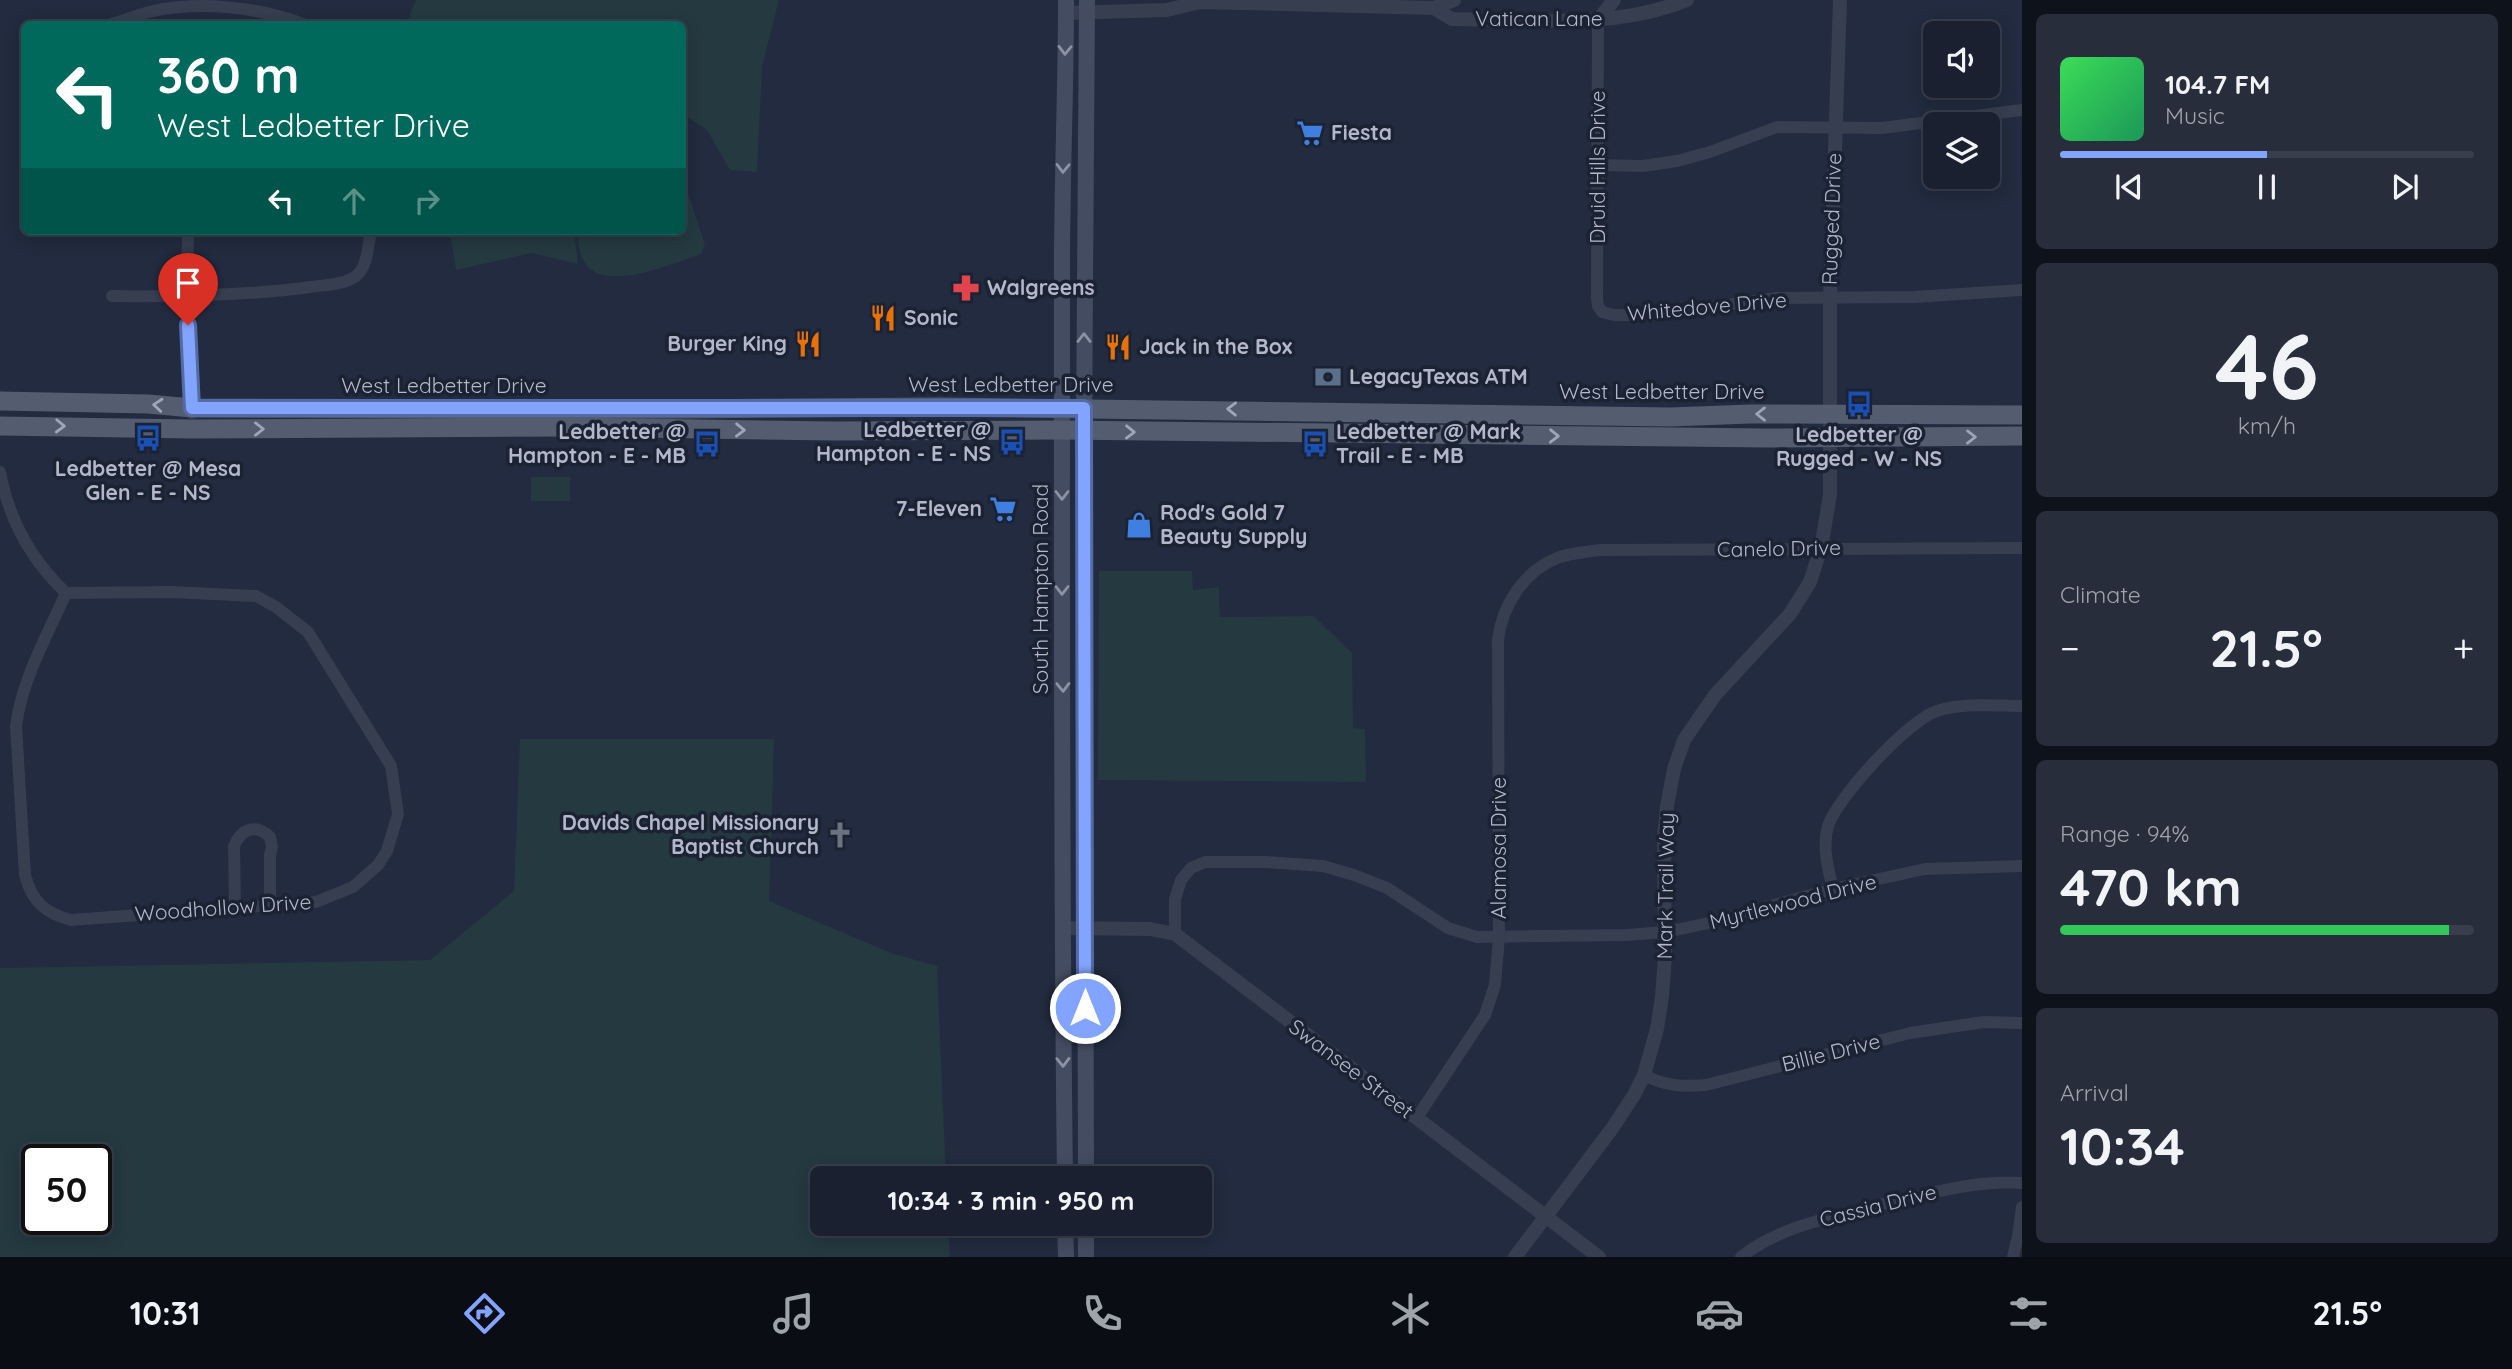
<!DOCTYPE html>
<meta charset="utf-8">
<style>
:root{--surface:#1a202f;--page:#272d3b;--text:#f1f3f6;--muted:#9fa3aa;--line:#383e4b;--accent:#83a4fe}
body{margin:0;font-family:Quicksand,sans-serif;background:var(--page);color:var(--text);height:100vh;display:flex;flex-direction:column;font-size:26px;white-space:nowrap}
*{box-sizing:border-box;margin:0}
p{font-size:23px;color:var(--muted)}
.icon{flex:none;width:38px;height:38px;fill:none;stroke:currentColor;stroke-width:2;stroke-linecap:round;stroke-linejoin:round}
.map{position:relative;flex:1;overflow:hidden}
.drawer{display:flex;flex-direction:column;gap:14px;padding:14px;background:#0e121a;width:490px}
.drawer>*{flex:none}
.hud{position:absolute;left:21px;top:21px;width:665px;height:214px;border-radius:10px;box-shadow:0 4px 18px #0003,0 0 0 2px var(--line);background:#00695c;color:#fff;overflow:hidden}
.fabs{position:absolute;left:1923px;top:21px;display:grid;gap:14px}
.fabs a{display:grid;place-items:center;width:77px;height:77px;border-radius:10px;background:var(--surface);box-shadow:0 4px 18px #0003,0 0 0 2px var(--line);font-size:35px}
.speed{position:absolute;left:21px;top:1144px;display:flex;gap:14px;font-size:35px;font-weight:700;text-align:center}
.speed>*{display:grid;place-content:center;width:91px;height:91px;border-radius:50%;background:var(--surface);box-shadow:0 4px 18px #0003,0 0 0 2px var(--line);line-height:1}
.speed .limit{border:4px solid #111;border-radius:10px;background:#fff;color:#111}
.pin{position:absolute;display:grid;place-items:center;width:60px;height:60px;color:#fff;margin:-72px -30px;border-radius:50% 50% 50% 0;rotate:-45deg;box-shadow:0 0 7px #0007}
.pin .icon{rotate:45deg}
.me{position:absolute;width:77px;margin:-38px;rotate:0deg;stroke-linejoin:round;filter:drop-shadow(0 0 5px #0008)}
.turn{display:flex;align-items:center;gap:24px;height:147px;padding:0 21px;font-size:32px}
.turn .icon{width:91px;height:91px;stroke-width:2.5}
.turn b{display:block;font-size:49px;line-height:60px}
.lanes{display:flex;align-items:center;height:66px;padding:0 21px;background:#0003;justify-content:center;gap:35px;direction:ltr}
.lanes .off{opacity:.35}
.big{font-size:52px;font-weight:700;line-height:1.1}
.drawer .widget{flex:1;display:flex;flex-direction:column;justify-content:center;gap:10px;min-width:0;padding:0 24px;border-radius:10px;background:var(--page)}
.drawer .dial{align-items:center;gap:0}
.dial b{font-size:91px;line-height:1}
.song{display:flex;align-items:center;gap:21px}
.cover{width:84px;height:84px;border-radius:10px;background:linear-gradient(135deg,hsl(130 70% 55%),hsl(150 70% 35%))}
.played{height:7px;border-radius:4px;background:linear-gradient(90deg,var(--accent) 50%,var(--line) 50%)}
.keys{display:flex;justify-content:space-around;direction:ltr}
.heat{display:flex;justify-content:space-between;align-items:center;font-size:38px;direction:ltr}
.charge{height:10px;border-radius:5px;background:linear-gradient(90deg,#34c759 94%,var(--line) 0)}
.trip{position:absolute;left:810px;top:1166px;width:402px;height:70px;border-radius:10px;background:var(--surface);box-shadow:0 4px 18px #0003,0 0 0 2px var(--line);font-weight:700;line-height:70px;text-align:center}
.tabs{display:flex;height:112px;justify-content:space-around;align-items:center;background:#0a0d13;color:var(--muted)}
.tabs .icon{width:49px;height:49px}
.tabs .current{color:var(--accent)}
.tabs b{font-size:32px;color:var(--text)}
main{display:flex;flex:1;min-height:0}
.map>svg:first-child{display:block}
</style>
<main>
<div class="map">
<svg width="2022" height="1257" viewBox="0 0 2022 1257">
<rect width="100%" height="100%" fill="#222b3f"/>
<g fill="#243940" fill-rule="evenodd">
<path d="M 416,0 L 779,0 L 762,67 L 757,172 L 730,170 L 707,130 L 683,114 L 682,24 L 406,24 Z"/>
<path d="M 683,171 L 686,187 L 705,245 L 701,254 C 674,263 604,294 585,263 C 579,252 577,244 579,231 L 682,231 Z"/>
<path d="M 450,231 L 574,231 L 578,264 L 532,253 L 456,270 Z"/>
<rect x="531" y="477" width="39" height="24"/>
<path d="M 1099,571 L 1192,571 L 1193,590 L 1219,587 L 1220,617 L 1314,616 L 1352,653 L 1353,728 L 1365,729 L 1366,782 L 1098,780 Z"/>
<path d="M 520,739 L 774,739 L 769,901 L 891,953 L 937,966 L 946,1178 L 822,1178 L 822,1223 L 948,1223 L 950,1257 L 0,1257 L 0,968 L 430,960 L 514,891 ZM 96,1160 L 96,1220 L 37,1220 L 37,1160 Z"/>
</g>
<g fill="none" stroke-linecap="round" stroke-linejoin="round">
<g stroke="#363e4f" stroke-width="12">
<path d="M 1598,20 L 1597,299 L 1598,306 L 1602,312 L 1614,315 L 1654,315 L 1777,298 L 1914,297 L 2022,290"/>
<path d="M 111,24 C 125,21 139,14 153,11 C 200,1 258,7 303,24"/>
<path d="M 1598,165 L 1643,166 L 1677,161 L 1710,152 L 1777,127 L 1882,128 L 2022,110"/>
<path d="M 188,231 L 187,297 L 192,413"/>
<path d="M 112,296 C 178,297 244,296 310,287 C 324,285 344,285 356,276 C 368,267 368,244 371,231"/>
<path d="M 0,472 C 9,520 30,559 66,593"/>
<path d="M 170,592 L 256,596 L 276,607 L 308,632 L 391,766 L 398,814 L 387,851 L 378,865 L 353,887 L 316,902 L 71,920 C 45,913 32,902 25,875 L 16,726 C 22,679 47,636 66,593 Z"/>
<path d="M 1833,889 C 1828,868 1822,847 1828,826 C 1837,798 1908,720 1937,711 C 1963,702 1995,706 2022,706"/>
<path d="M 235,907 L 234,846 C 241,829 256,823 270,837 L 272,847 L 270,855 L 270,906"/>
<path d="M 1175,934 L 1175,899 L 1181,880 L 1191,868 L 1205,862 L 1266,862 L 1323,866 L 1354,875 L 1387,888 L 1448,928 L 1477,937 L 1627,935 L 1666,932 L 1704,924 L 1833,889 L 1925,869 L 2022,866"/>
<path d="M 1644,1075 C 1665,1086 1682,1087 1706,1085 L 1910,1033 L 1984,1022 L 2022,1023"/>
<path d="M 1416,1119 L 1485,1015 L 1495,985 L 1499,937 L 1498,640 C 1502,606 1523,572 1557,558 C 1570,553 1586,552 1600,550 L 2022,548"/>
<path d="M 1741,1257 C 1780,1226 1833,1217 1880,1205 C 1928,1194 1973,1180 2022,1183"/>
<path d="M 2013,1257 L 2018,1236 L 2022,1207"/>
</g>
<g stroke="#363e4f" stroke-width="14">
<path d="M 1434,8 L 1452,19 C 1530,19 1613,30 1687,0"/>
<path d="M 1066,13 L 1167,10 L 1200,2 L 1434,8 L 1454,0"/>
<path d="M 1598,20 L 1614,0"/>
<path d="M 1062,928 L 1150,929 L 1175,934 L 1599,1257"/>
<path d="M 1515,1257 L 1611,1130 L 1634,1095 L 1644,1075 L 1657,1029 L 1662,997 L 1665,956 L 1664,837 L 1667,806 L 1674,769 L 1684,740 L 1715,695 L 1790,614 L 1810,582 L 1821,548 L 1830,495 L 1830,299 L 1840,0"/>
</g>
<g stroke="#444c62" stroke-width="16">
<path d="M 1065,1178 C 1061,874 1062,570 1062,266 C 1062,178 1066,89 1066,0"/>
<path d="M 1086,1178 L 1084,431 L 1087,0"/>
<path d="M 1065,1223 L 1066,1257"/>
<path d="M 1086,1223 L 1086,1257"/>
</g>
<g stroke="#545c6f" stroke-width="19">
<path d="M 0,401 L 148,404 L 192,408 L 672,409 L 939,407 L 1670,417 L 1751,414 L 2022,415"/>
<path d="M 0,426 L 191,429 L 575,427 L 833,431 L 1062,430 L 1765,438 L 2022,436"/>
</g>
</g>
<defs><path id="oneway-chevron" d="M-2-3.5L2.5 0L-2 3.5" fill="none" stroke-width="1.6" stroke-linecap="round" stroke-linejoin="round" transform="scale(1.75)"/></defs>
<g stroke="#8c92a6">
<use href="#oneway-chevron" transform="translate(1065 50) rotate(91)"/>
<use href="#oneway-chevron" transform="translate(1063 168) rotate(91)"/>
<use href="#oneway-chevron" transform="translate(1084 338) rotate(-90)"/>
<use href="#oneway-chevron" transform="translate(1062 495) rotate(90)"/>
<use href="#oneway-chevron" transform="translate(1062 590) rotate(90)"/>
<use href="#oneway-chevron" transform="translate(1063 687) rotate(89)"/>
<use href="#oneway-chevron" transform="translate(1063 1062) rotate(89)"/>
</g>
<g stroke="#9fa6b8">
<use href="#oneway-chevron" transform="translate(158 405) rotate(-175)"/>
<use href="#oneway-chevron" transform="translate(1232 409) rotate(-179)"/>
<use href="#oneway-chevron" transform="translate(1761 414) rotate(-180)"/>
<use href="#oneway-chevron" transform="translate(60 426) rotate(2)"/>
<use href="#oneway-chevron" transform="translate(259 429)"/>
<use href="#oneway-chevron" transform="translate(740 430) rotate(1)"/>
<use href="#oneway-chevron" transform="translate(1130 432) rotate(1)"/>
<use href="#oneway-chevron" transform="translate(1554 436) rotate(1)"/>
<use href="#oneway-chevron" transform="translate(1971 437)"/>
</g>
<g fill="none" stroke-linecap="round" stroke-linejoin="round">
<g stroke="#556ba5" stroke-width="18">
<path id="route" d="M 188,325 L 192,408 L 1084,408 L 1085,1008"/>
</g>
<use href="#route" stroke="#83a4fe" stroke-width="12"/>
</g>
<defs>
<g id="supermarket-bare" transform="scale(2.1)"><path d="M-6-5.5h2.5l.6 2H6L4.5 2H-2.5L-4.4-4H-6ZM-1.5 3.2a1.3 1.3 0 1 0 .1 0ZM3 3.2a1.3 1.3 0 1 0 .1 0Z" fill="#3f7fe0" stroke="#1b2333" stroke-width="2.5" paint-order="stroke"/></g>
<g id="pharmacy-bare" transform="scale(2.1)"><path d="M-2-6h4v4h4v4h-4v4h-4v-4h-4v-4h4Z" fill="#e0444e" stroke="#1b2333" stroke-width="2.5" paint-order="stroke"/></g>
<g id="restaurant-bare" transform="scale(2.1)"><path d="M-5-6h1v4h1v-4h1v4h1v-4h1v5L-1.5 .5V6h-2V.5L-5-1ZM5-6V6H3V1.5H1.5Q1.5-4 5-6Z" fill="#e8710a" stroke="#1b2333" stroke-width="2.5" paint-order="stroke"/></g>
<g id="bank-bare" transform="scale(2.1)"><path d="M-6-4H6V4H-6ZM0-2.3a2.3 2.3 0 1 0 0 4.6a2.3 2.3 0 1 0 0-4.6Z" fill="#5c6f8a" stroke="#1b2333" stroke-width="2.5" paint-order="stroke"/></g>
<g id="bus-bare" transform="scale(2.1)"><path d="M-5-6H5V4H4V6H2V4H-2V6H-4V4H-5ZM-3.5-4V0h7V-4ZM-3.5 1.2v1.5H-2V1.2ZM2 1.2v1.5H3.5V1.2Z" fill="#1a4fb4" stroke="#1b2333" stroke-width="2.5" paint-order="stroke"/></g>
<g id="shop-bare" transform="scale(2.1)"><path d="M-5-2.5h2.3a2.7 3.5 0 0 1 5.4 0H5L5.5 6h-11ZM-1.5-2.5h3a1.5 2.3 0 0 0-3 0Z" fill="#3f7fe0" stroke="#1b2333" stroke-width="2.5" paint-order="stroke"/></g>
<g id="church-bare" transform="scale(2.1)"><path d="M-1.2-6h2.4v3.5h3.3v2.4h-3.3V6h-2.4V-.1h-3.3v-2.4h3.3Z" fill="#6b7280" stroke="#1b2333" stroke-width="2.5" paint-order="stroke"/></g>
</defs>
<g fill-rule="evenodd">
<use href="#supermarket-bare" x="1310" y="133"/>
<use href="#pharmacy-bare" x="966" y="288"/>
<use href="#restaurant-bare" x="883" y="318"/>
<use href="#restaurant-bare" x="808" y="344"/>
<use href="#restaurant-bare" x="1118" y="347"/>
<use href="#bank-bare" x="1328" y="377"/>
<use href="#bus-bare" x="1859" y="404"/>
<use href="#bus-bare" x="148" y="438"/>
<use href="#bus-bare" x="1012" y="442"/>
<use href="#bus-bare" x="707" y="444"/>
<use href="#bus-bare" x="1315" y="444"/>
<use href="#supermarket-bare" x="1003" y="509"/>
<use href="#shop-bare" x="1139" y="525"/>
<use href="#church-bare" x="840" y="835"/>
</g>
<g text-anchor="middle" stroke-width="7" stroke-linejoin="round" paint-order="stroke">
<g font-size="21" fill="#b2b8ca" stroke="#1b2333">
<text x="1539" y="26">Vatican Lane</text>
<text transform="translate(1598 167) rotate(-90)" y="7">Druid Hills Drive</text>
<text transform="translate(1832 219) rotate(-88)" y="7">Rugged Drive</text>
<text transform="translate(1707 307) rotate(-5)" y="7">Whitedove Drive</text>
<text x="1011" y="392">West Ledbetter Drive</text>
<text x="444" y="393">West Ledbetter Drive</text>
<text x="1662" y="399">West Ledbetter Drive</text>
<text transform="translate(1779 549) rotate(-1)" y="7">Canelo Drive</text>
<text transform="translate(1041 589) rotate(-90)" y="7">South Hampton Road</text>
<text transform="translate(1499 848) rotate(-90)" y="7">Alamosa Drive</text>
<text transform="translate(1666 886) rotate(-89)" y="7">Mark Trail Way</text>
<text transform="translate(1793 902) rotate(-14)" y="7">Myrtlewood Drive</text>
<text transform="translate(223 908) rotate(-4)" y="7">Woodhollow Drive</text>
<text transform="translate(1831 1053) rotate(-14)" y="7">Billie Drive</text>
<text transform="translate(1351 1069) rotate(37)" y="7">Swansee Street</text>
<text transform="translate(1878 1206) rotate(-14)" y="7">Cassia Drive</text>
</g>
<g font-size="21" font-weight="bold" fill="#b2b8ca" stroke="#1b2333" text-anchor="start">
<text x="1331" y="140">Fiesta</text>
<text x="987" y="295">Walgreens</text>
<text x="904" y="325">Sonic</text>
<text x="787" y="351" text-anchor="end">Burger King</text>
<text x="1139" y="354">Jack in the Box</text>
<text x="1349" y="384">LegacyTexas ATM</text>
<text x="991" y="437" text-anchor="end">Ledbetter @<tspan x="991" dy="24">Hampton - E - NS</tspan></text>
<text x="686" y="439" text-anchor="end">Ledbetter @<tspan x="686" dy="24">Hampton - E - MB</tspan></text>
<text x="1336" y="439">Ledbetter @ Mark<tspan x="1336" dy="24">Trail - E - MB</tspan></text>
<text x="1859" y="442" text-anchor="middle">Ledbetter @<tspan x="1859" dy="24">Rugged - W - NS</tspan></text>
<text x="148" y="476" text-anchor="middle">Ledbetter @ Mesa<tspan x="148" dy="24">Glen - E - NS</tspan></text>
<text x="982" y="516" text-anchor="end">7-Eleven</text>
<text x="1160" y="520">Rod's Gold 7<tspan x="1160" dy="24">Beauty Supply</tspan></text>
<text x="819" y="830" text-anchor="end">Davids Chapel Missionary<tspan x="819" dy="24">Baptist Church</tspan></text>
</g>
</g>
</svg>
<div class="fabs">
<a><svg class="icon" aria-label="sound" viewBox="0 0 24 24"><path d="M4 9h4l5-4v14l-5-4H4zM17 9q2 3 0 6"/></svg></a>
<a><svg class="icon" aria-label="layers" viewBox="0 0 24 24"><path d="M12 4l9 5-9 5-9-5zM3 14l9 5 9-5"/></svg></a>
</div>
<div class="speed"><div class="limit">50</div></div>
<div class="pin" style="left:188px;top:325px;background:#d93025"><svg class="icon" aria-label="arrive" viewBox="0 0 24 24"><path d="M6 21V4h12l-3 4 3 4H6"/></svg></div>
<svg class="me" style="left:1085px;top:1008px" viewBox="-20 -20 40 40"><circle r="17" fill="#83a4fe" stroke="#fff" stroke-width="3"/><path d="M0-11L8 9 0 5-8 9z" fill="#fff"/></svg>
<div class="trip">10:34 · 3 min · 950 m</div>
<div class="hud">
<div class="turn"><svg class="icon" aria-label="left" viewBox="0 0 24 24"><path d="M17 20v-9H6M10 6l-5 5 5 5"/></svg><div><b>360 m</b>West Ledbetter Drive</div></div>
<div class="lanes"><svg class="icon" aria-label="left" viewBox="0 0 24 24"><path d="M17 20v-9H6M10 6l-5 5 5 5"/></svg><svg class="icon off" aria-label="ahead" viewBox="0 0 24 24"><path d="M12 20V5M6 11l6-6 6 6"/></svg><svg class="icon off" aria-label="right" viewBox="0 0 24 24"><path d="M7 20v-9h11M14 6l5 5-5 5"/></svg></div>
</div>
</div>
<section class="drawer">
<div class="widget">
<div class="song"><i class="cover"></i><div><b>104.7 FM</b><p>Music</p></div></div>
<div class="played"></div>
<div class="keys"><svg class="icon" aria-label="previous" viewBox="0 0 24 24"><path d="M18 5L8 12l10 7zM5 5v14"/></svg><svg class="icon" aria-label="pause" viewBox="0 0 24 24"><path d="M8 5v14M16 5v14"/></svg><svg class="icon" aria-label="next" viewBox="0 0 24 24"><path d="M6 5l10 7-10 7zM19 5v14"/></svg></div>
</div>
<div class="widget dial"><b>46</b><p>km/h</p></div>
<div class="widget"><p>Climate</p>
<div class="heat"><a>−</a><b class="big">21.5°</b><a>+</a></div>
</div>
<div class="widget"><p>Range · 94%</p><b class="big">470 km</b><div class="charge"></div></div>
<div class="widget"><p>Arrival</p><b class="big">10:34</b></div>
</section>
</main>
<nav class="tabs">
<b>10:31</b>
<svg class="icon current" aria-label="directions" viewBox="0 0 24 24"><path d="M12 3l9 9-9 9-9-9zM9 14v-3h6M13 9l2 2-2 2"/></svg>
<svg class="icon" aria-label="music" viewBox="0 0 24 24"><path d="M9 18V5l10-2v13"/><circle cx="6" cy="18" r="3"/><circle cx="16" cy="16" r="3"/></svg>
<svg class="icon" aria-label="phone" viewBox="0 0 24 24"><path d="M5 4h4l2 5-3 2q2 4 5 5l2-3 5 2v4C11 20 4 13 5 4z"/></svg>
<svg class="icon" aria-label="climate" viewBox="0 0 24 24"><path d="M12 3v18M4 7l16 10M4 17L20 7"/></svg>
<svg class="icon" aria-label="car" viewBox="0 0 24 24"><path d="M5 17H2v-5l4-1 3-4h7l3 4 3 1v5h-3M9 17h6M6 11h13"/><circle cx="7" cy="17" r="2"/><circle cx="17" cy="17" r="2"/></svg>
<svg class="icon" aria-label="filters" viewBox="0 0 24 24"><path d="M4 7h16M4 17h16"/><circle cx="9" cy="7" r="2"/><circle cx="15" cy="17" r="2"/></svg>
<b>21.5°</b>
</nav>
